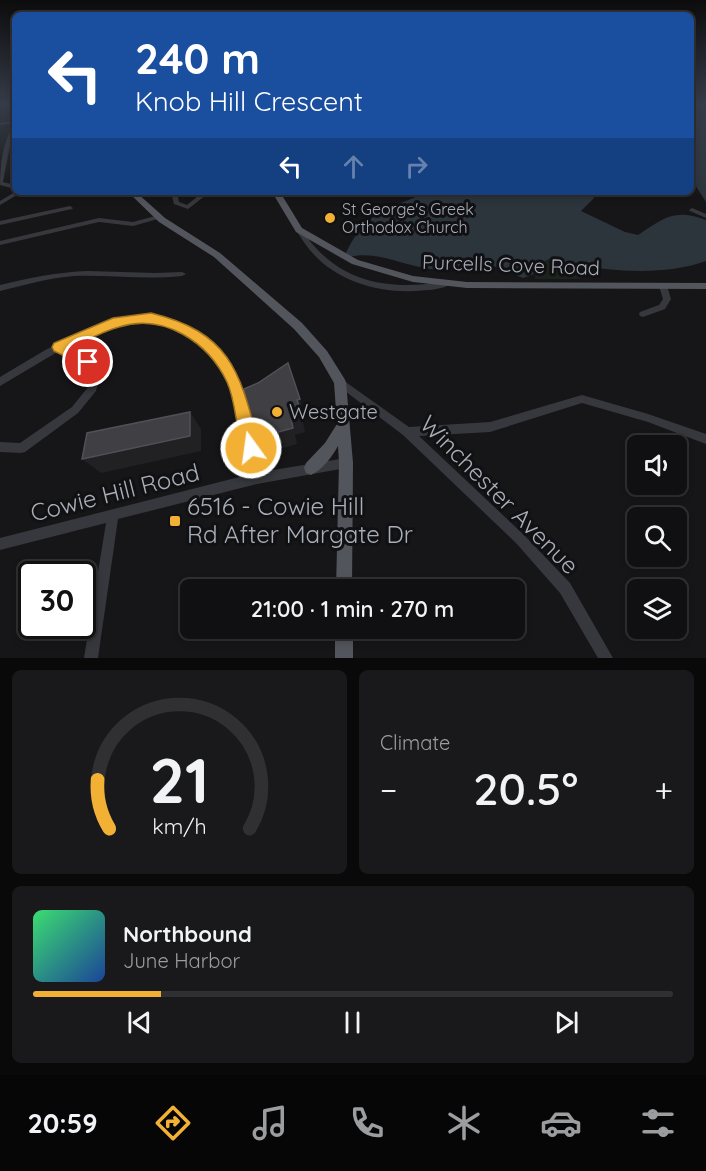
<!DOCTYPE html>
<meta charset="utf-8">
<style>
:root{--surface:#101012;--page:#19191b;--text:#f1f3f6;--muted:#9c9d9f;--line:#303032;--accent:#f2b134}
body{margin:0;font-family:Quicksand,sans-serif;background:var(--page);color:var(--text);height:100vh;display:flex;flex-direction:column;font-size:22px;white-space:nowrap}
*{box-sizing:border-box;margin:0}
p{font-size:20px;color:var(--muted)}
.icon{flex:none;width:33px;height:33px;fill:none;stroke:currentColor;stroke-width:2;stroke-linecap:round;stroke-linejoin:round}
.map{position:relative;height:658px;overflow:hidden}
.sheet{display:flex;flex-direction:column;gap:12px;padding:12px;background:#09090a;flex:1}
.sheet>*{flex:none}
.top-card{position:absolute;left:12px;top:12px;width:682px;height:183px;border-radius:9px;box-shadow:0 3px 9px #0003,0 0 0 2px var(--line);background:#1a4fa0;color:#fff;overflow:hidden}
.buttons{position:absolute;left:627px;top:435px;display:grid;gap:12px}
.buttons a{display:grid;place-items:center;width:60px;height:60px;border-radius:9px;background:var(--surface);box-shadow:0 3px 9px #0003,0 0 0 2px var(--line);font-size:30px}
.speed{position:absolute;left:18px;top:561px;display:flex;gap:12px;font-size:30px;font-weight:700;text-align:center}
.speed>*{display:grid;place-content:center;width:78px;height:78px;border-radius:50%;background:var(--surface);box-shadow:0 3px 9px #0003,0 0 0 2px var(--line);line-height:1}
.speed .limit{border:3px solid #111;border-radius:9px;background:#fff;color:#111}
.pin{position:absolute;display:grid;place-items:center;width:51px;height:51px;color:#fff;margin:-26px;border:3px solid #fff;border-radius:50%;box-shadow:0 2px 6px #0007}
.me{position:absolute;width:66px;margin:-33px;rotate:346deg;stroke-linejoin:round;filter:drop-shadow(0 0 4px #0008)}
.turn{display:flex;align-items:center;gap:21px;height:126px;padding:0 24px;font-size:27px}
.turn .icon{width:78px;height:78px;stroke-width:2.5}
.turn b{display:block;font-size:42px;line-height:51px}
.lanes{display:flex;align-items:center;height:57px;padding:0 24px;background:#0003;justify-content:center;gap:30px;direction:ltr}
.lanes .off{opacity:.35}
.big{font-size:45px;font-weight:600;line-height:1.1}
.sheet .card{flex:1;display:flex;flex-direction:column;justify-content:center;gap:9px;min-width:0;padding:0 21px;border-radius:9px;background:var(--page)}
.sheet .dial{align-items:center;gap:0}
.dial svg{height:156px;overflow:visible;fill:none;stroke:var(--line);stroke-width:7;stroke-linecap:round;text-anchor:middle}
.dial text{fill:var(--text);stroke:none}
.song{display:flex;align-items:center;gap:18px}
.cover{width:72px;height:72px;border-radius:9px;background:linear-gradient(135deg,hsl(140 70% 55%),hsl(220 70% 35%))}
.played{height:6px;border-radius:3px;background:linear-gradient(90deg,var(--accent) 20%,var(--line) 20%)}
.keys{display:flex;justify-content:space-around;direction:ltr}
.heat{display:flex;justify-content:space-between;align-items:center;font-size:33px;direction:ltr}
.sheet .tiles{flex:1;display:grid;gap:12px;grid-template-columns:1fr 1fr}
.card:last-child{grid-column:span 2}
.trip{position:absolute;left:180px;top:579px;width:345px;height:60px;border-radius:9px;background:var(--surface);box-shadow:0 3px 9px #0003,0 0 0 2px var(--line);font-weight:600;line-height:60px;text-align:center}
.tab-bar{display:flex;height:96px;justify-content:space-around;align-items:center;background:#060607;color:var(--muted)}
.tab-bar .icon{width:42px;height:42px}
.tab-bar .selected{color:var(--accent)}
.tab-bar b{font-size:27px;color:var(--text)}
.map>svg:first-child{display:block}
</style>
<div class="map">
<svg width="706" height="658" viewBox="0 0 706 658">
<rect width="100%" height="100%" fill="#161618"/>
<path fill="#1c231d" d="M 549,259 L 569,265 L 582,279 L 535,279 L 535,267 Z"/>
<g fill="#2c353c">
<path d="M 692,105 L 706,105 L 706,202 L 692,180 Z"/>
<path d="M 424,192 L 594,192 L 594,198 L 581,211 L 625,232 L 638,235 C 664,218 674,208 706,220 L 706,261 C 664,276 615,271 572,265 C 564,264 558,260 549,259 L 535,267 L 534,274 L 523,278 L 474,258 C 467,261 460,266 453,268 C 418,276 384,248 349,257 L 346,253 C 353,236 367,219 384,210 C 397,203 411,201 424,192 Z"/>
</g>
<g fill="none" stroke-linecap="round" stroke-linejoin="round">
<g fill="#37383d" fill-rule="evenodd">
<path d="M 15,121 L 15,123 L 0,125 L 0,123 Z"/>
<path d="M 13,126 L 15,126 L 15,131 L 12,135 L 3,182 L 15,185 L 15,189 L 0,185 C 0,165 3,142 13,126 Z"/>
<path d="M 15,192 L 22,192 L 0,205 L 0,201 Z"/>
<path d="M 88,192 L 94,192 L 90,195 L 88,194 Z"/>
<path d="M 171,192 L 177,192 L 179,202 L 187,205 L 203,192 L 210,192 L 188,209 L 174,204 Z"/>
<path d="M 70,206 L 73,208 L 72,209 L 0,225 L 0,221 Z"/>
<path d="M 692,208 L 706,214 L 706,218 L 690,211 L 689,210 Z"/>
<path d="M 159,215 L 162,217 L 161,218 L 133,226 L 99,222 L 0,245 L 0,241 L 99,218 L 133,222 Z"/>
<path d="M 299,228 L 301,229 C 306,235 310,242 315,247 C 350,286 398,290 447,281 L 451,284 C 442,290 426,290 415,291 C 376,293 334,280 309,249 C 304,243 300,236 296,230 Z"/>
<path d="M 88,271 L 155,273 L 182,272 L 186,274 L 182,276 C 146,280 110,275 74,276 C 49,278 24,285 0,291 L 0,285 C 29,278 57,272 88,271 Z"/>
<path d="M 663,283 L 667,286 L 671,299 L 665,309 L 643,317 L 640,316 L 639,314 L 640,312 L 659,305 L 663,299 L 659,286 Z"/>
<path d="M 151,315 L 173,320 L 207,337 L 238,379 L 261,472 L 346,458 L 350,459 L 351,463 L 350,467 L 346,468 L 257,484 L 118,519 L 98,658 L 84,658 L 106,523 L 0,550 L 0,538 L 251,474 L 231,383 L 201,341 L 168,325 L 151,321 L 118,325 L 67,347 L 91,359 L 101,373 L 96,391 L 78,413 L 25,452 L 21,453 L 0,452 L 0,442 L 20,443 L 72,407 L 89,386 L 91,374 L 85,365 L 59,351 L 0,386 L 0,377 L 47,349 L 114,320 Z"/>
<path d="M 340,378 L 409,427 L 490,422 L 582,395 L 648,414 L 706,434 L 706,444 L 648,422 L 582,403 L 490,432 L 419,436 L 524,535 L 570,583 L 613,658 L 598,658 L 560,593 L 516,543 L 403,435 L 337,385 L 335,382 L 337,379 Z"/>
</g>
<g fill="#53555c" fill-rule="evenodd">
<path d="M 128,192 L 136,192 L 165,218 L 220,253 L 302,323 L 327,351 L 344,378 L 346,382 L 353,463 L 352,590 L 336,590 L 339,463 L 338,446 C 332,457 322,470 311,475 L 306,473 L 304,468 L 306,463 L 325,443 L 337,424 L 334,383 L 319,357 L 294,329 L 214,257 L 159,222 Z"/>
<path d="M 272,192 L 280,192 L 302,228 L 358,260 L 413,276 L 467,282 L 706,283 L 706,289 L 467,288 L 413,282 L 352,264 L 296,232 Z"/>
<rect x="335" y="628" width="18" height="30"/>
</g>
</g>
<g fill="#212124">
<path d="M 300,399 L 304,416 L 302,417 L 305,432 L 295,435 L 297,444 L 270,452 L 266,443 L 258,446 L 251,430 L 291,419 L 297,400 Z"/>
<path d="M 190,412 L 201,429 L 201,451 L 101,473 L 82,459 Z"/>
</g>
<g fill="#3f3f44" stroke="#4f5156" stroke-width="1.5">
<path d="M 288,363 L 300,399 L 297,400 L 302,416 L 291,419 L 293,428 L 264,436 L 262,427 L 251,430 L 244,405 L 246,404 L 244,389 L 258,383 Z"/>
<path d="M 190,412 L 190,436 L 82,459 L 87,433 Z"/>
</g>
<linearGradient id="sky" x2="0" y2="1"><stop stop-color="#0c0c0d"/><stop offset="0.53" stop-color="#363c48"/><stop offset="1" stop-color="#363c48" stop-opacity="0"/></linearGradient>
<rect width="706" height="197" fill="url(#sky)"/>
<path fill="#f2b134" stroke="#9d7322" stroke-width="1.5" d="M 151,313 C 233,333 240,374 260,448 L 257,453 L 251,456 L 245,453 C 235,431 237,404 227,382 C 208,342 164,313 119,327 C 103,331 88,340 73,347 L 93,357 L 95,362 L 93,366 L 88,368 L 54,351 L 52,347 L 54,343 L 113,318 Z"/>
<g fill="#f2b134" stroke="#111113" stroke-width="2">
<circle cx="330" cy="218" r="6"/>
<circle cx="277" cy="412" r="6"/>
<rect x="169" y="515" width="12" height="12" rx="3"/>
</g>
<g text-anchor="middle" stroke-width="6" stroke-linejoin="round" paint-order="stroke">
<g font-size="16" fill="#a8adb8" stroke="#111113" text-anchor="start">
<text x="342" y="215">St George's Greek<tspan x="342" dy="18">Orthodox Church</tspan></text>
</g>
<g font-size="20" fill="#a8adb8" stroke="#111113">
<text transform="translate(511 265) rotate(2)" y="7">Purcells Cove Road</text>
</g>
<g font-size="20" fill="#a8adb8" stroke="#111113" text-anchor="start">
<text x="289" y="419">Westgate</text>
</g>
<g font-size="24" fill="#a8adb8" stroke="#111113">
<text transform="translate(115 493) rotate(-14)" y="8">Cowie Hill Road</text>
<text transform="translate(499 495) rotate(45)" y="8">Winchester Avenue</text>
</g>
<g font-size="24" fill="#a8adb8" stroke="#111113" text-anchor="start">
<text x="187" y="515">6516 - Cowie Hill<tspan x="187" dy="28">Rd After Margate Dr</tspan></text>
</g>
</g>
</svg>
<div class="buttons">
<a><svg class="icon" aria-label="sound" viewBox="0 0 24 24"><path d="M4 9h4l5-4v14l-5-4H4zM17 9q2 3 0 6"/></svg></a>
<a><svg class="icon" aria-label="search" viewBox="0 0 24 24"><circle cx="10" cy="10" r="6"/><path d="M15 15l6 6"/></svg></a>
<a><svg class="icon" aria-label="layers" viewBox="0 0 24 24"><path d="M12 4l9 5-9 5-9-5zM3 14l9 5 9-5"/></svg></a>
</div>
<div class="speed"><div class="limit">30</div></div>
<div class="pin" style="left:88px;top:362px;background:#d93025"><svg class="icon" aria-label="arrive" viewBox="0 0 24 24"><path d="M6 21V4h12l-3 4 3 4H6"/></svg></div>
<svg class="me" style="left:251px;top:448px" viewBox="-20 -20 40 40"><circle r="17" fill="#f2b134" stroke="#fff" stroke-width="3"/><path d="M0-11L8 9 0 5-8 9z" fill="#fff"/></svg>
<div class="trip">21:00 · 1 min · 270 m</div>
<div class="top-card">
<div class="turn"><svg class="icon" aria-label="left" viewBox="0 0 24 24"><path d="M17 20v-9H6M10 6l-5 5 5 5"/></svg><div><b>240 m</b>Knob Hill Crescent</div></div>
<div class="lanes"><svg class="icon" aria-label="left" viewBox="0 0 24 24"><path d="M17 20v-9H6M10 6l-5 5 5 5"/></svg><svg class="icon off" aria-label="ahead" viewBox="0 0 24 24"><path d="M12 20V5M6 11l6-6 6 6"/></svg><svg class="icon off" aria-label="right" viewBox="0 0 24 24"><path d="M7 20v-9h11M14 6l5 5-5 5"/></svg></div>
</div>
</div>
<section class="sheet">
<div class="tiles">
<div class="card dial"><svg viewBox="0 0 100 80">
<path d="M14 69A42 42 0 1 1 86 69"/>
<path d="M14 69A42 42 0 0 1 8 44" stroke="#f2b134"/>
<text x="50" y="56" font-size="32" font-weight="700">21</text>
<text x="50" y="72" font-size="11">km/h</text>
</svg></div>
<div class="card"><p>Climate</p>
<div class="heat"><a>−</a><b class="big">20.5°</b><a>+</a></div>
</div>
<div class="card">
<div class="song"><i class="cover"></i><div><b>Northbound</b><p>June Harbor</p></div></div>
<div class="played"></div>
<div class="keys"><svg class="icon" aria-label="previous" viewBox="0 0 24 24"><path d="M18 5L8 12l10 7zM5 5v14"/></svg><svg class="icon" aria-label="pause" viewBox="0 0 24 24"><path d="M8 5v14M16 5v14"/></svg><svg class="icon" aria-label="next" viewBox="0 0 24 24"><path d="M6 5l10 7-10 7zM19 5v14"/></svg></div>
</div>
</div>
</section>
<nav class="tab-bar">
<b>20:59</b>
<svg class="icon selected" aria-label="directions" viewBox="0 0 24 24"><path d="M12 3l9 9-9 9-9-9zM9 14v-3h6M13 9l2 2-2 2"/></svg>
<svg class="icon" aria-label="music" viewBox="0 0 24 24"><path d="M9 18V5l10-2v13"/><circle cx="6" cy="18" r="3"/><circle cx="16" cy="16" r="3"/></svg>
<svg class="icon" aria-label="phone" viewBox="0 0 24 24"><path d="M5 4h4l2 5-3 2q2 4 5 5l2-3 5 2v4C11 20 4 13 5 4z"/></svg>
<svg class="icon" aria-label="climate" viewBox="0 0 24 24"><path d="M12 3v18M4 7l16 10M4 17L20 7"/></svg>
<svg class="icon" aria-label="car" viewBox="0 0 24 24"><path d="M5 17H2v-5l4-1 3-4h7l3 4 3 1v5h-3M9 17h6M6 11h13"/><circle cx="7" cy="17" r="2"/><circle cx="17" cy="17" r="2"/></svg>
<svg class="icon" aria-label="filters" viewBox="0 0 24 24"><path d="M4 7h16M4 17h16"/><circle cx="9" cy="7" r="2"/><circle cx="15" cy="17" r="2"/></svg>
</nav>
